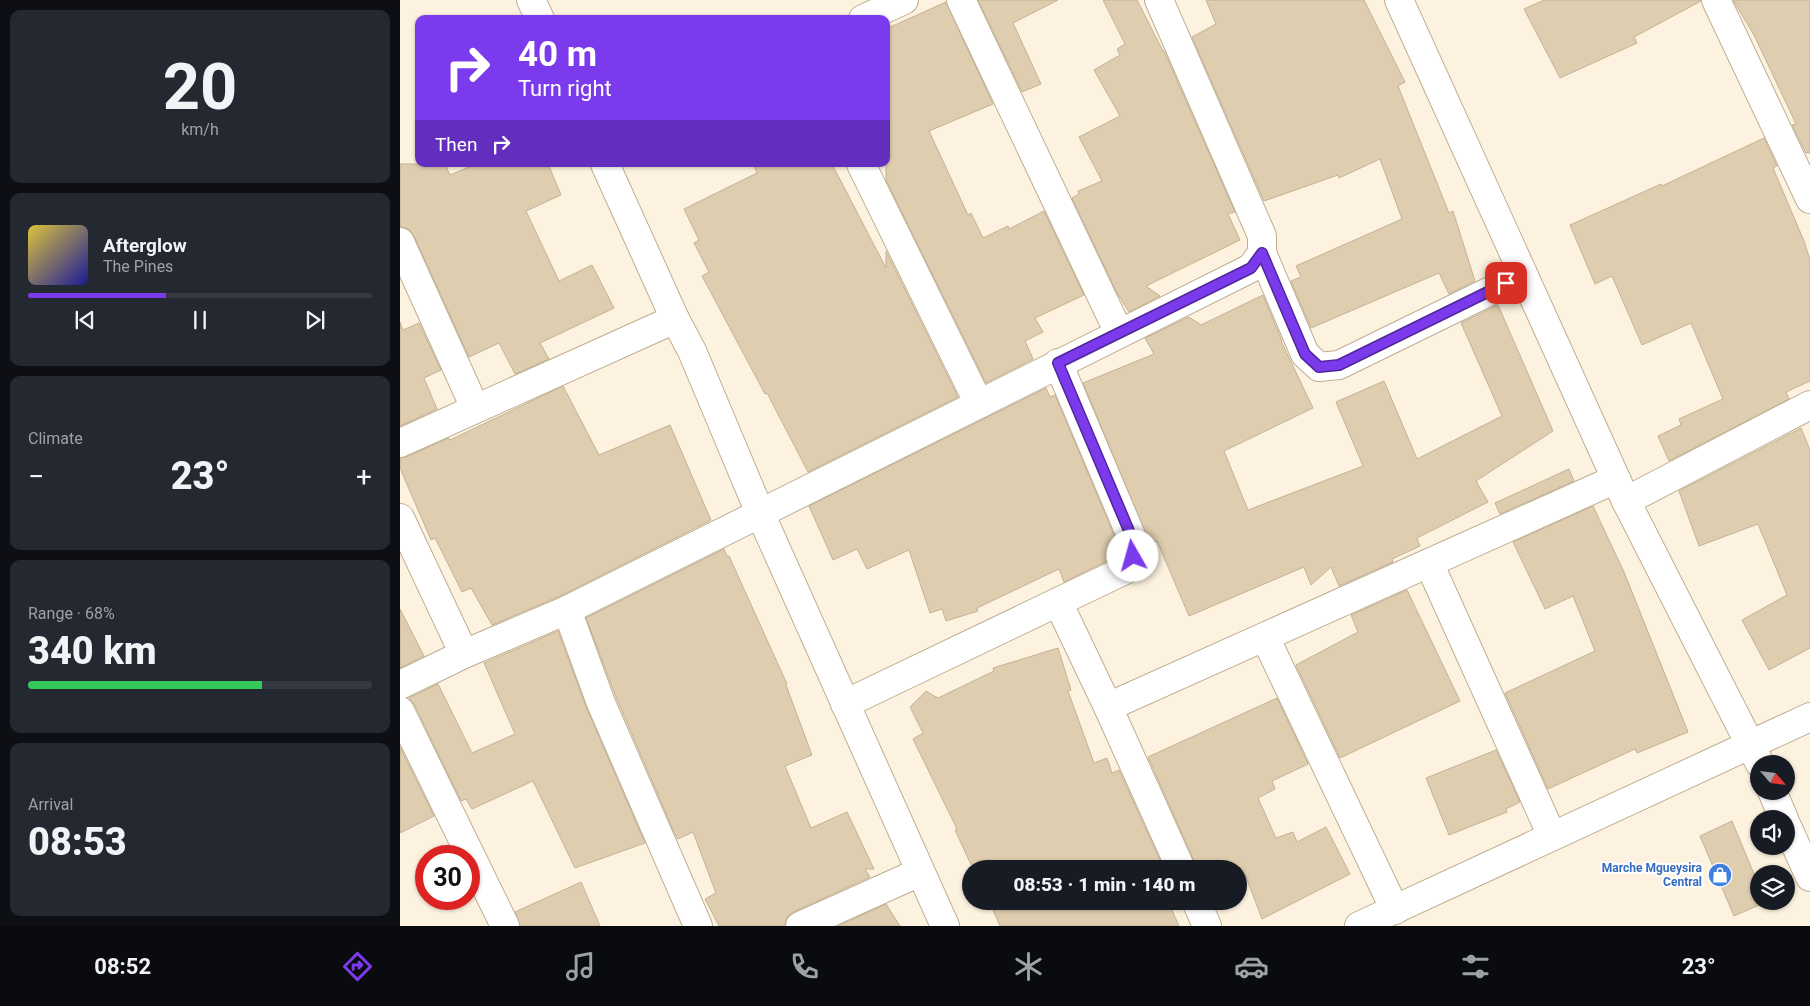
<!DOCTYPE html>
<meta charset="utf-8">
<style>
:root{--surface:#171b24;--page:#242831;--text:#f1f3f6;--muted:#9ea1a6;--line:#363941;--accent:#7c3aed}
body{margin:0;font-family:Roboto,sans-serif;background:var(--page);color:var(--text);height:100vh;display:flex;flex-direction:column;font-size:19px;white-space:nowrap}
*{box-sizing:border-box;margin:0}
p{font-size:16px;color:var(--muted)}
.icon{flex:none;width:28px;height:28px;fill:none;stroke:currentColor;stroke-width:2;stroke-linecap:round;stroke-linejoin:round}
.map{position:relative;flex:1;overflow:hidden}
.side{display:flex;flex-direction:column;gap:10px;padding:10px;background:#0d0f14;width:400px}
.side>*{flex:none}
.banner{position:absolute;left:15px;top:15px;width:475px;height:152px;border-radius:10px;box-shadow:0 1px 4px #0004;background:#7c3aed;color:#fff;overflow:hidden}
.needle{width:32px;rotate:118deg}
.controls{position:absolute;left:1350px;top:755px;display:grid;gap:10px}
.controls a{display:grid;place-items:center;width:45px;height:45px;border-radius:50%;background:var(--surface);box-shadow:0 1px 4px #0004;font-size:25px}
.speed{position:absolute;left:15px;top:845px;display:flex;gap:10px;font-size:25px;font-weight:700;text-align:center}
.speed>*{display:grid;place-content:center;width:65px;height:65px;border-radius:50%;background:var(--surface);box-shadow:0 1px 4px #0004;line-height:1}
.speed .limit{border:8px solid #d22;background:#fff;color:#111}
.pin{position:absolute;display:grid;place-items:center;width:42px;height:42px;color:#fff;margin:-21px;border-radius:10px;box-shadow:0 2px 8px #0006}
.me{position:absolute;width:55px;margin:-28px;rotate:353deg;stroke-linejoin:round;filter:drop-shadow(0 0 4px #0008)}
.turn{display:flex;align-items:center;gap:18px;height:105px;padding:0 20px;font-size:22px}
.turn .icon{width:65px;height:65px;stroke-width:2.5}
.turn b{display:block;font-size:35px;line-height:42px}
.then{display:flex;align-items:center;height:48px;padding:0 20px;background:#0003;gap:10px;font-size:19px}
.big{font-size:38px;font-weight:800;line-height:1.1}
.side .card{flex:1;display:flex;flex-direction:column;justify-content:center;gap:8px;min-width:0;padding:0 18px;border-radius:10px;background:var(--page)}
.side .dial{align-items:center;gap:0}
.dial b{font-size:65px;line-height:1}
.song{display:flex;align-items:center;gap:15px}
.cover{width:60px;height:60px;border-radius:8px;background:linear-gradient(135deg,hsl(50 70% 55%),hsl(240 70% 35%))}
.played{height:5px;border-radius:2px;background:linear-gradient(90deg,var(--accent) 40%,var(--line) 40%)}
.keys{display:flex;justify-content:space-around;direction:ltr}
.heat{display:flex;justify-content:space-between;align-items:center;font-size:28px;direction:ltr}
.charge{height:8px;border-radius:4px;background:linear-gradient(90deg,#34c759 68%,var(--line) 0)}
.trip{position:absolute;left:562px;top:860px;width:285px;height:50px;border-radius:25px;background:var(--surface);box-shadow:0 1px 4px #0004;font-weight:800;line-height:50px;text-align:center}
.menu{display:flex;height:80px;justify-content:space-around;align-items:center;background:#090b0e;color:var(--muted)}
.menu .icon{width:35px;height:35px}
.menu .current{color:var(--accent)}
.menu b{font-size:22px;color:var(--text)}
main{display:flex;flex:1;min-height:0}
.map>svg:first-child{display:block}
</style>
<main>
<section class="side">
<div class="card dial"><b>20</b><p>km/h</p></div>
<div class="card">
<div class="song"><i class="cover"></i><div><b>Afterglow</b><p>The Pines</p></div></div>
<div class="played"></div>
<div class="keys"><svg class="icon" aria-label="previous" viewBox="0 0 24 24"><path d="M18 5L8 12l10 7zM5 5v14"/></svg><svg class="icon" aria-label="pause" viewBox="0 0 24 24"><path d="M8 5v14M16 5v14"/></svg><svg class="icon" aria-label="next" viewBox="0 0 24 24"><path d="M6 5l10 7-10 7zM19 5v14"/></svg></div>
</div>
<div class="card"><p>Climate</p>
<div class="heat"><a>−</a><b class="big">23°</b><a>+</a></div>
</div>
<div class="card"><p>Range · 68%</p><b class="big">340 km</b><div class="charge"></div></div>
<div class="card"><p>Arrival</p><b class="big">08:53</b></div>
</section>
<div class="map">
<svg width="1410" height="926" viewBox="0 0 1410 926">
<rect width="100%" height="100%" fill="#fdf2df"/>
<g fill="#dfcdaf" stroke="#c3b294">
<path d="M 578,0 L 658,0 L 613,23 L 641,84 L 622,92 Z"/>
<path d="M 703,0 L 737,0 L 763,51 L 764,51 L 835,212 L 828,214 L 840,240 L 746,286 L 760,296 L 729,312 L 717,293 L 672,198 L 679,194 L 678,191 L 702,181 L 679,137 L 720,116 L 694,70 L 720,55 L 717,49 L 725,44 Z"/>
<path d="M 806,0 L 964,0 L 1005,82 L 998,86 L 1049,213 L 1053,211 L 1075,281 L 1049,294 L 1039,273 L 911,328 L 891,281 L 901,277 L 896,266 L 1002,219 L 980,159 L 939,178 L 938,175 L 864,201 L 792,37 L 816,24 Z"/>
<path d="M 1144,0 L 1301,0 L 1301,1 L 1234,37 L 1237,43 L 1160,78 L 1124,9 Z"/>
<path d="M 1333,0 L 1410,0 L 1410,154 L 1409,152 L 1406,153 L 1392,125 L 1396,124 L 1354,35 Z"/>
<path d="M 546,2 L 593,104 L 529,131 L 568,215 L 571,213 L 583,238 L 608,226 L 609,229 L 644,211 L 684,295 L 635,318 L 643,332 L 625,341 L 633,359 L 586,383 L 486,180 L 486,29 Z"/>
<path d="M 1364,138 L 1377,166 L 1373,168 L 1404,241 L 1410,260 L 1410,381 L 1386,392 L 1389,399 L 1269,461 L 1258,436 L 1281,425 L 1279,419 L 1323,399 L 1291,323 L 1242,345 L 1212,276 L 1195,284 L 1170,225 L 1261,184 L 1262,186 Z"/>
<path d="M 0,164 L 45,164 L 50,175 L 76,164 L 148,164 L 161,195 L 126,211 L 159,281 L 192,265 L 214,308 L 140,343 L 149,359 L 115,374 L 99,343 L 69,357 L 14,236 L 9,229 L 0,227 Z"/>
<path d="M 353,164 L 432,164 L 486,268 L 486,251 L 558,397 L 408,472 L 367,393 L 365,394 L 302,276 L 309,272 L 294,243 L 299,240 L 284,209 L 357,173 Z"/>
<path d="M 863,295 L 882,341 L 881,341 L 913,408 L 824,451 L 848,510 L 963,466 L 936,402 L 984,381 L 1017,459 L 1102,416 L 1061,323 L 1098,305 L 1153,431 L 1076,481 L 1088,502 L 1017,538 L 1020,546 L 992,559 L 993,562 L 939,586 L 931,567 L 911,585 L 904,567 L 789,616 L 757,541 L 750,544 L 683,383 L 754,354 L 745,338 L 789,317 L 801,325 Z"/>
<path d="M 0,322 L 3,330 L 19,323 L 41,370 L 24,378 L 37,409 L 0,426 Z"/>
<path d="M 163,386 L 199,455 L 270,425 L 311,520 L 160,596 L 92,625 L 71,588 L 62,592 L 35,538 L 31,540 L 0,468 L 0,458 L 6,457 L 49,438 L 50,440 Z"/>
<path d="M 646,388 L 650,397 L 655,395 L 719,547 L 715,557 L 664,582 L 659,569 L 577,608 L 578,611 L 546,621 L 542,609 L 530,613 L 509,550 L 467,569 L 457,549 L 433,560 L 409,506 Z"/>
<path d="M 1401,428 L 1410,450 L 1410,648 L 1369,670 L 1342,620 L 1387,595 L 1358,524 L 1299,546 L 1279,491 Z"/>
<path d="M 1169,469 L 1174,481 L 1100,514 L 1095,503 Z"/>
<path d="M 1193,506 L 1224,572 L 1288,732 L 1237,753 L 1235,749 L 1148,789 L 1105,693 L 1195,651 L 1173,596 L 1145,609 L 1113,542 Z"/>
<path d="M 324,549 L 327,556 L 329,556 L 387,684 L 386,685 L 412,755 L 385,766 L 411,828 L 447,812 L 474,869 L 465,869 L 470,877 L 393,912 L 387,917 L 385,926 L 319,926 L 305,899 L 316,893 L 293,832 L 278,839 L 274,832 L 216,697 L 186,618 Z"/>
<path d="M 1007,590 L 1060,701 L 940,758 L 896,665 L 958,632 L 951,615 Z"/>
<path d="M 0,609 L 24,656 L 0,668 Z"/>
<path d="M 158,631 L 187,709 L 245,843 L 175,868 L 133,781 L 72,809 L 66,799 L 61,801 L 14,704 L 9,698 L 38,684 L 72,753 L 115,734 L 84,663 Z"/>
<path d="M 658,648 L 671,690 L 668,691 L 694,763 L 707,758 L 712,773 L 719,770 L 764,869 L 573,869 L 555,830 L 557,829 L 513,739 L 523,733 L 510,707 L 526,691 L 538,698 L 594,671 L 593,668 Z"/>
<path d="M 877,698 L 908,764 L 872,781 L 875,789 L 858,798 L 876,838 L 893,832 L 897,842 L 926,827 L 950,874 L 862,919 L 843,869 L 796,869 L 795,863 L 748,757 Z"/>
<path d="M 0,747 L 34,816 L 0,833 Z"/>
<path d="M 1096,750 L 1120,802 L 1106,809 L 1107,812 L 1049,835 L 1026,778 Z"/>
<path d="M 1332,821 L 1359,886 L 1359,901 L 1366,902 L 1334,916 L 1300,836 Z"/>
<path d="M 181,882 L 200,926 L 120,926 L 115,912 Z"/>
<path d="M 589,901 L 768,901 L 779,926 L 600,926 Z"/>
<path d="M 486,904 L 500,926 L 438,926 Z"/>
</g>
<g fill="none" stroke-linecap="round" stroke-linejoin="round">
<g stroke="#bfae91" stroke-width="30">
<g id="minor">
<path d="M 131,0 L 140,19"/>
<path d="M 561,0 L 719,333"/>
<path d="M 999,0 L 1226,501 L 1360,764"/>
<path d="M 1316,0 L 1410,199"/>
<path d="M 463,19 L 504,0"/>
<path d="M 205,164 L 275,319 L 292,351 L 360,513 L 545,926"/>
<path d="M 461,164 L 579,404"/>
<path d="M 0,242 L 75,408"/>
<path d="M 862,253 L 905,354 L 919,367 L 939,365 L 1123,275"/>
<path d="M 0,443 L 275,319"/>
<path d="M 1226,501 L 1410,405"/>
<path d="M 0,518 L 64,654"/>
<path d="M 1029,563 L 1152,836"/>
<path d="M 658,602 L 708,707"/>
<path d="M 167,610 L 201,703 L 298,926"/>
<path d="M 865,637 L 995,910"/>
<path d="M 0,685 L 64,654 L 167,610 L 851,268 L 862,253 L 862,236 L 759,0"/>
<path d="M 445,704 L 727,569 L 733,556 L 735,545 L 658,363"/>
<path d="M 0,711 L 105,926"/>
<path d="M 1372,791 L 1384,819"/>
<path d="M 1386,824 L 1410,877"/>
<path d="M 781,869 L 708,707 L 1216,479"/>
<path d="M 796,901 L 807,926"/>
<path d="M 400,926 L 520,872"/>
<path d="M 959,926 L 1410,717"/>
</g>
</g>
<use href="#minor" stroke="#fff" stroke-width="28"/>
</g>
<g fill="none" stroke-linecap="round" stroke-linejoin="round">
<g stroke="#51269a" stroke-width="12">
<path id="route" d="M 733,556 L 735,545 L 658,363 L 851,268 L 862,253 L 905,354 L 919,367 L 939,365 L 1106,283"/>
</g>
<use href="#route" stroke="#7c3aed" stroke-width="9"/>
</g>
<defs>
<g id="shop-disc" transform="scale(1.25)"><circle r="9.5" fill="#3f7fe0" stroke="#fff"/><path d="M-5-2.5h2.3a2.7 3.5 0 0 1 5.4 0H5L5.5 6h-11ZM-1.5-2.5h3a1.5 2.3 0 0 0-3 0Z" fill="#fff"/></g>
</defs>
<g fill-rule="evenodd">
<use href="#shop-disc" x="1320" y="875"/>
</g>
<g text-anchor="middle" stroke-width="4" stroke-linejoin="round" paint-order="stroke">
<g font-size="12" font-weight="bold" fill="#366cbe" stroke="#fff" text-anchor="end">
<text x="1302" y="872">Marche Mgueysira<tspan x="1302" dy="14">Central</tspan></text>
</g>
</g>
</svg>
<div class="controls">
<a><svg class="needle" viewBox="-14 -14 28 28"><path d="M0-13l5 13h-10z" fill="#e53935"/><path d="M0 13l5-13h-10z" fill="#9ea1a6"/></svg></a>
<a><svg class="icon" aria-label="sound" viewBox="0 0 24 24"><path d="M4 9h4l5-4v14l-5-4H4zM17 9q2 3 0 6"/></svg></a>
<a><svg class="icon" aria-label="layers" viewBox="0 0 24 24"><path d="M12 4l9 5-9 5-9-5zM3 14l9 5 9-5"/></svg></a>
</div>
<div class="speed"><div class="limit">30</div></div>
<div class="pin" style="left:1106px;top:283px;background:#d93025"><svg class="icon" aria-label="arrive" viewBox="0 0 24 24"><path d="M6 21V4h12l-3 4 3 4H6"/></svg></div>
<svg class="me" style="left:733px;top:556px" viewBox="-20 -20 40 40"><circle r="19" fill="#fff"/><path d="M0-13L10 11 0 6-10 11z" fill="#7c3aed"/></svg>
<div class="trip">08:53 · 1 min · 140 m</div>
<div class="banner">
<div class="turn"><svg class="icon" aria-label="right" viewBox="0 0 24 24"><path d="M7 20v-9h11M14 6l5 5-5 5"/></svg><div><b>40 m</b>Turn right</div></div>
<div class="then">Then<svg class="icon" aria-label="right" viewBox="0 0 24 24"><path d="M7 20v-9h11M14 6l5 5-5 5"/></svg></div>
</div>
</div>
</main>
<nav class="menu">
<b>08:52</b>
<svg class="icon current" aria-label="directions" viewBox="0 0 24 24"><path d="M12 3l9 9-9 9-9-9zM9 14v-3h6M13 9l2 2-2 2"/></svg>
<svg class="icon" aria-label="music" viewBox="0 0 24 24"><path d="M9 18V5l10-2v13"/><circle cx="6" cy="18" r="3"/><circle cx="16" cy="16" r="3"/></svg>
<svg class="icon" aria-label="phone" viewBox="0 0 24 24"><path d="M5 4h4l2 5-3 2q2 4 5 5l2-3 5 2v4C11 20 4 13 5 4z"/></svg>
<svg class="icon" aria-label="climate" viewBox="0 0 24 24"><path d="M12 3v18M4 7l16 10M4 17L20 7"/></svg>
<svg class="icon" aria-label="car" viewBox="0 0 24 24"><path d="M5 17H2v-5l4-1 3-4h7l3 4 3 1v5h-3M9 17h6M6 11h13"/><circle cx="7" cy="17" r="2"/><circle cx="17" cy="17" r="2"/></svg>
<svg class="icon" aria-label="filters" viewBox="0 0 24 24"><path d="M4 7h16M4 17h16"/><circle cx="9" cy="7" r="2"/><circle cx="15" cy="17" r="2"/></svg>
<b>23°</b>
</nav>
